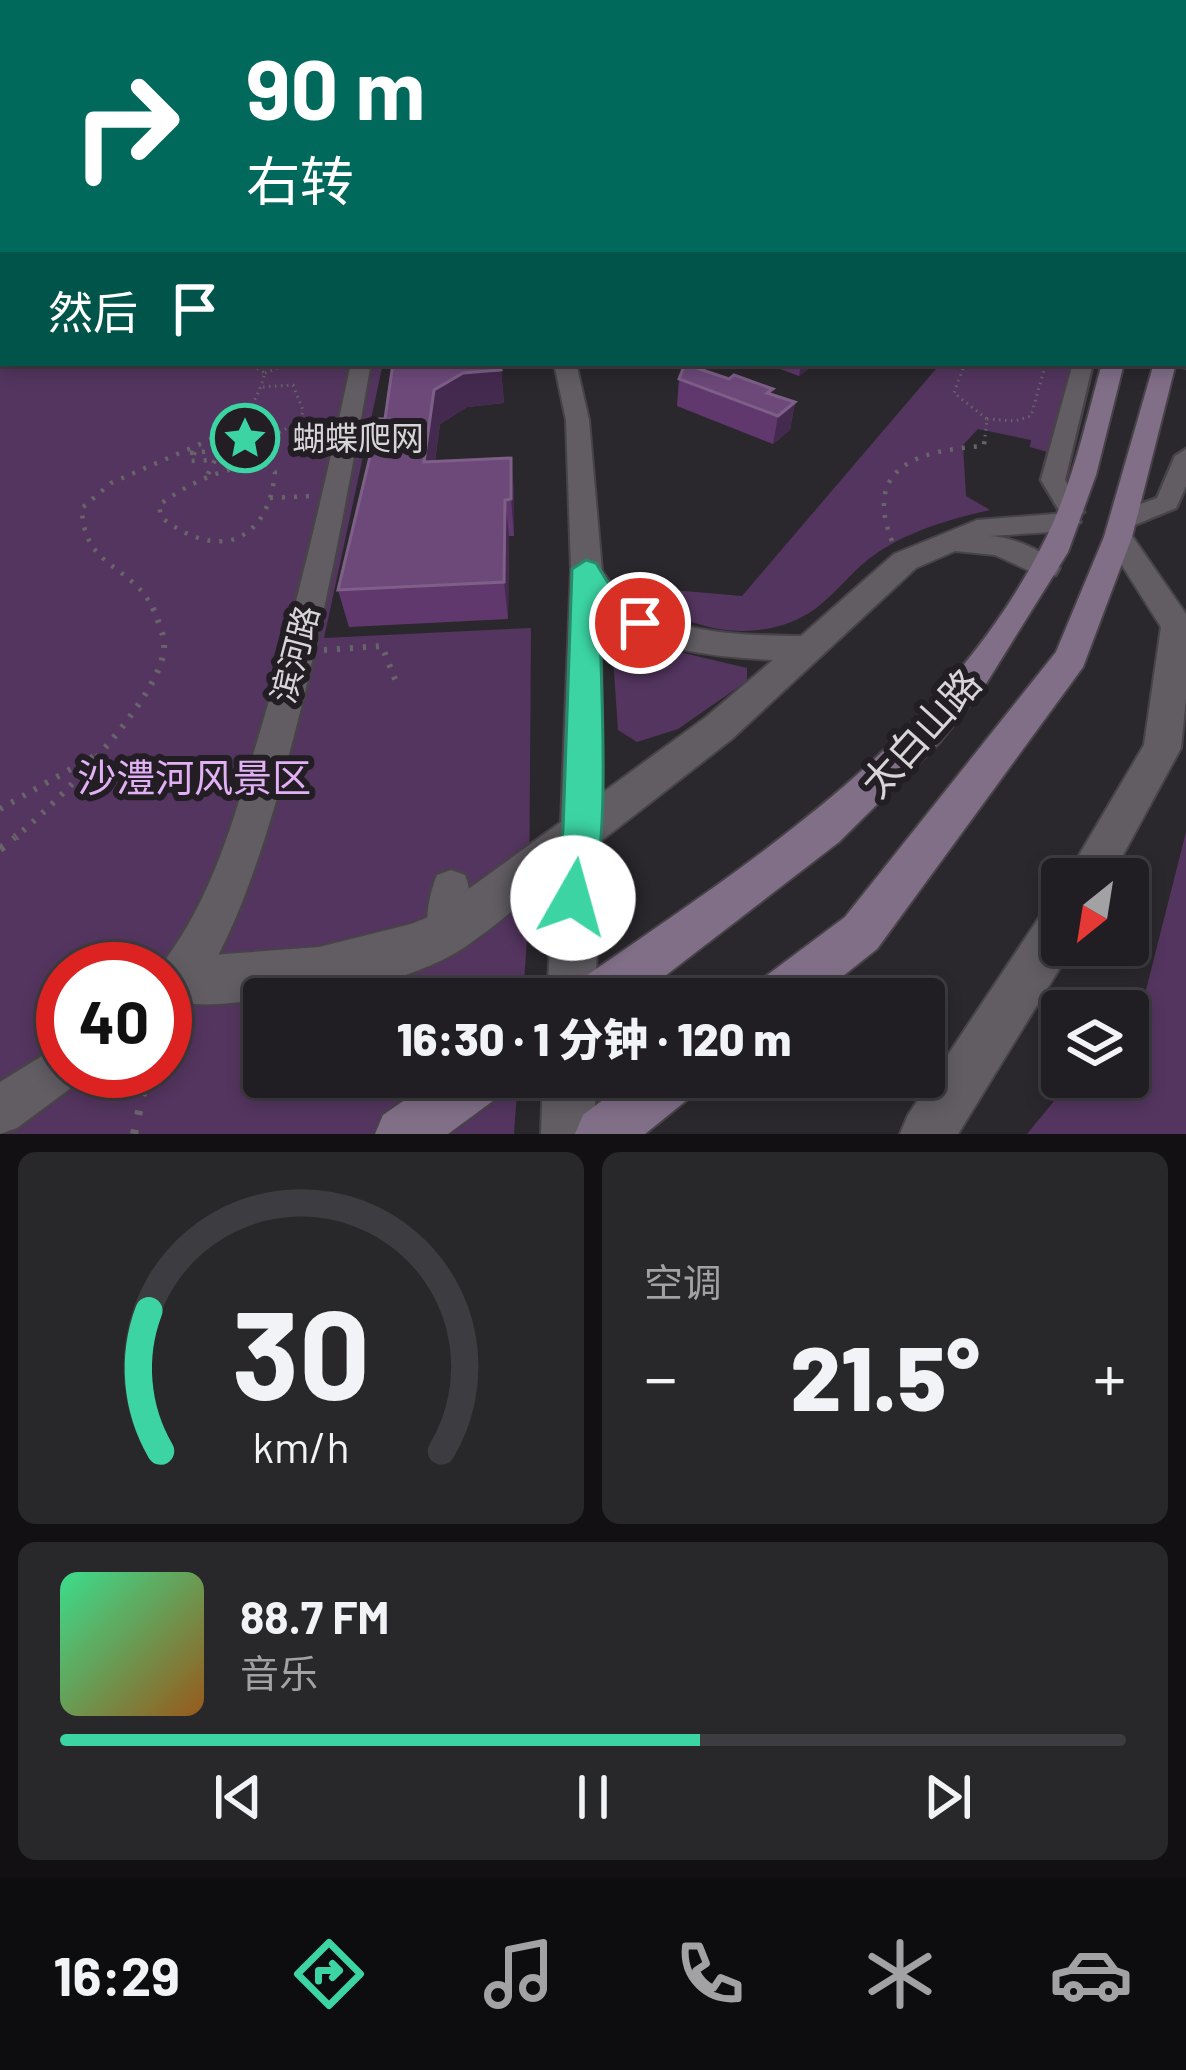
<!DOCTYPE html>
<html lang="zh">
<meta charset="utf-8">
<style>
:root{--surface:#201e22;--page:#28272a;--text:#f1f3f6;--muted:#a2a2a5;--line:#3d3c40;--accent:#3cd4a3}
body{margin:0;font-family:Barlow,"Noto Sans SC",sans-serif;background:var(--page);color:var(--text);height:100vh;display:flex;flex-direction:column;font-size:45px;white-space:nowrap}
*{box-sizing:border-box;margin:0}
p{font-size:39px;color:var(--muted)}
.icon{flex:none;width:66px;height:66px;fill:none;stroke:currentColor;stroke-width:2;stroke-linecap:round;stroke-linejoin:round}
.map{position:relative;height:1134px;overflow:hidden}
.panel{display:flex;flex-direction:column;gap:18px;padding:18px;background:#121013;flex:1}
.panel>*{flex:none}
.hud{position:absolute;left:0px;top:0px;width:1188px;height:366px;box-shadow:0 6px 18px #0003,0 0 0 3px var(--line);background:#00695c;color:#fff;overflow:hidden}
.needle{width:78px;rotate:210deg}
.controls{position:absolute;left:1041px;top:858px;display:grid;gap:24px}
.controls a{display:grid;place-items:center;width:108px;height:108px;border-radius:12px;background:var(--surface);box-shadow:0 6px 18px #0003,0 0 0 3px var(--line);font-size:60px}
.speed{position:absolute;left:36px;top:942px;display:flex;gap:24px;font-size:60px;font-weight:700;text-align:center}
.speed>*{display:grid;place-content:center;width:156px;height:156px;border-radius:50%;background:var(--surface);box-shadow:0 6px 18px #0003,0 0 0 3px var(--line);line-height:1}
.speed .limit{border:18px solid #d22;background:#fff;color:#111}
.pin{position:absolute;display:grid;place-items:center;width:102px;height:102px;color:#fff;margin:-51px;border:6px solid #fff;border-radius:50%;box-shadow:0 3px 12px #0007}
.me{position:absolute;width:132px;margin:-66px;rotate:7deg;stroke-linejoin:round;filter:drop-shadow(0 0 9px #0008)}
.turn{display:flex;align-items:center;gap:42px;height:252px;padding:0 48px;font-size:54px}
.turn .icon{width:156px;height:156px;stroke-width:2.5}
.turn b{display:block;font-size:84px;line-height:102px}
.then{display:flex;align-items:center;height:114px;padding:0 48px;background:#0003;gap:24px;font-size:45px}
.big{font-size:90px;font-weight:800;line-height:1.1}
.panel .widget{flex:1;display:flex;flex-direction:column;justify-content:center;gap:18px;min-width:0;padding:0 42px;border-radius:18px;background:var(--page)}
.panel .dial{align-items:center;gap:0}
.dial svg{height:312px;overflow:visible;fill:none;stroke:var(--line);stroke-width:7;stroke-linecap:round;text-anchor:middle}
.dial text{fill:var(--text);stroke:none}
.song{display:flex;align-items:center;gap:36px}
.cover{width:144px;height:144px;border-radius:18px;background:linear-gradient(135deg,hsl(150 70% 55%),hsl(30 70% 35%))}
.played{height:12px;border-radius:6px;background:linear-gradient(90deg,var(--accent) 60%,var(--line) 60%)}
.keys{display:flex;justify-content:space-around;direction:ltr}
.heat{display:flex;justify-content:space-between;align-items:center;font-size:66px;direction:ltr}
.panel .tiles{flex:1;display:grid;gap:18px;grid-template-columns:1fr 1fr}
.widget:last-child{grid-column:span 2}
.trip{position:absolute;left:243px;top:978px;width:702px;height:120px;border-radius:12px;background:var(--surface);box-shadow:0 6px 18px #0003,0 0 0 3px var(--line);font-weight:800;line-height:120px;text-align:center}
.menu{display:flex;height:192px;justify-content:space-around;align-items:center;background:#0d0c0e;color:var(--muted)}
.menu .icon{width:84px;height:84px}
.menu .active{color:var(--accent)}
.menu b{font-size:54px;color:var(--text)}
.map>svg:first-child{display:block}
</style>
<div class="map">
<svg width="1186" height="1134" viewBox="0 0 1186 1134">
<rect width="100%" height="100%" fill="#2b282d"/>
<g fill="#54355f" fill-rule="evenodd">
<path d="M 0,149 L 3,363 L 383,363 L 324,638 L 531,628 L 529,907 L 523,999 L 264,999 L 264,1077 L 518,1077 L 514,1134 L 0,1134 ZM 63,969 L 165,969 L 165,1071 L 63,1071 Z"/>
<path d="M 941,363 L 1079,363 L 1054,454 L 1030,447 L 1031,440 L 978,429 L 963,445 L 966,496 L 990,510 C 951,519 911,530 877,553 C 854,568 837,593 815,609 C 762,647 680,633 638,587 L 742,596 Z"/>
<path d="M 620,638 L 747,668 L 747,681 L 678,729 L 637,742 L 618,730 L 612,643 Z"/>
<path d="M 1186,832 L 1186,1134 L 1027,1134 L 1074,1077 L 1128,1077 L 1128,1013 L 1146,990 Z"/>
</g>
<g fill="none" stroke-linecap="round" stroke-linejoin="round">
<g stroke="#474348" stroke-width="5">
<g id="minor">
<rect x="0" y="167" width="3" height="8"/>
<path d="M 351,363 L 371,363 C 350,479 268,974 165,1017 L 165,969 L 158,969 C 210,905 233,822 256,745 C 294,619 324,491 351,363 Z"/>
<path d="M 1073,363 L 1093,363 L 1065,480 L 1084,512 L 1072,520 L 1063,517 L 1041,480 Z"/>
<path d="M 1186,449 L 1186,486 L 1176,508 L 1132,526 L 1114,526 L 1110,520 L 1114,514 L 1157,498 L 1175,456 Z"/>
<path d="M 451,870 L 465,875 C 474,897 470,925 462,947 L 447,953 L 432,947 C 423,925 428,897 437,875 Z"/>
<path d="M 63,1043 L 63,1071 L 84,1071 L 79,1082 L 17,1128 L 0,1134 L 0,1082 Z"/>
</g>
</g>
<g stroke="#474348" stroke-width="4">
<g id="tertiary">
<rect x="0" y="133" width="3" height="6"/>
<rect x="1185" y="282" width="1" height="11"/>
<path d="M 1186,356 L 1186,368 L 1178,366 L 1175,363 L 1185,363 Z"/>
<path d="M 554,363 L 576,363 L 589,420 L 602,571 C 644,635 732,635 801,636 L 894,554 L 977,520 L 1067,513 L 1081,522 L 1067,531 L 989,536 C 1013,537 1045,550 1060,568 L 1056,575 L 1045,578 L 995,555 L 955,551 L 916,568 L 732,739 L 601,841 L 595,999 L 547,999 L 554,878 C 524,900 496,926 465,947 C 408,984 333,994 268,999 C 236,1002 197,1010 167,998 L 165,969 L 184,957 L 319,947 L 411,924 L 431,916 L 561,822 L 571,569 L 566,420 ZM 601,613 C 647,651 716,657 773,660 L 706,717 L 602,793 Z"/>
<path d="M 1118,528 L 1128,530 L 1186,614 L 1186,698 L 1181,748 L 1110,879 L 1065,879 L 1144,745 L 1161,627 L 1104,537 Z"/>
<path d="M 1062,900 L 1062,945 L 1074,945 L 958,1134 L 900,1134 L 908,1115 L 1046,907 Z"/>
<path d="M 543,1077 L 595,1077 L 595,1134 L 541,1134 Z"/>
</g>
</g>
<g stroke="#474348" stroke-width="4">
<g id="secondary">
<path d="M 1186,253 L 1186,266 L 1185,266 L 1185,253 Z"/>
<path d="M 1102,363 L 1124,363 L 1096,475 L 1068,552 L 984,687 L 939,743 L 839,842 L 635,999 L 570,999 L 577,982 C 753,861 950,735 1047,536 C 1073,482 1086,421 1102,363 Z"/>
<path d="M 1154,363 L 1176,363 L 1132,537 L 1083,667 L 877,949 L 814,999 L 751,999 L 758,982 L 845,917 L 1056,652 L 1104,537 Z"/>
<path d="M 438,1077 L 509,1077 L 501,1095 L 448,1134 L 375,1134 L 383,1115 Z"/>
<path d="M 633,1077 L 701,1077 L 693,1095 L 645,1134 L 575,1134 L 583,1115 Z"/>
</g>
</g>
<g stroke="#68656a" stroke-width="3" stroke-dasharray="1.5 4.5" stroke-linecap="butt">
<path d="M 965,363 L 954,393 L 987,419 L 985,437"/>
<path d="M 265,373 L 291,363"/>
<path d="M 263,387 L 293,385 L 303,410 L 301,419 L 273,437"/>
<path d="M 987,419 L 1015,421 L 1031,416 L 1046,363"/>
<path d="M 217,437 C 244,422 257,402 265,373 L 248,363"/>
</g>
<g stroke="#68656a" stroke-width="4.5" stroke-dasharray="3 9" stroke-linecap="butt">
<path d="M 195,452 L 190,461 L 215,460 L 207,476"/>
<path d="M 190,453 L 258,447 L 277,434"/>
<path d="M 265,464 L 275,472 C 268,545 216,561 161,517 L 159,505 C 192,481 224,467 265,464 Z"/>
<path d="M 270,498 L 312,496"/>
<path d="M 892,541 C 861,463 925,450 984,446 L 985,434"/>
<path d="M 154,611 C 133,563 83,570 82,508 L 111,483 L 223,434"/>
</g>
<g stroke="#68656a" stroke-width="6" stroke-dasharray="3 10" stroke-linecap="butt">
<path d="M 324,650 L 382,646 L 398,687"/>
<path d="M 0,809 L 94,756"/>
<path d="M 13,839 C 52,808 167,694 164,644 C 164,633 157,619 153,608"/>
</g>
<g stroke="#68656a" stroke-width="8" stroke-dasharray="4.5 15" stroke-linecap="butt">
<path d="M 0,849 L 17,836"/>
<path d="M 134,1134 L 148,1071"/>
</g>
<use href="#minor" fill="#615d63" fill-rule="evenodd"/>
<use href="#tertiary" fill="#615d63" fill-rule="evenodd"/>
<use href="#secondary" fill="#816f88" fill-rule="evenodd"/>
</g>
<g fill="#60386e">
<path d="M 764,363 L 816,363 L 799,376 Z"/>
<path d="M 501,370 L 504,403 L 467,407 L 440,424 L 435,462 L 511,458 L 514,494 L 514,536 L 509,536 L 508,619 L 349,627 L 338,590 L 385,419 Z"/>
<path d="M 679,379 L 772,394 L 795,402 L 790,430 L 773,444 L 677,406 Z"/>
</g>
<g fill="#452a4f">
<path d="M 801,363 L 816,363 L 799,376 Z"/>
<path d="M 501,370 L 504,403 L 467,407 L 440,424 L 430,498 L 424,462 L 434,390 L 463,373 Z"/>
<path d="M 795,402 L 790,430 L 773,444 L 778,416 Z"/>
<path d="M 511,458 L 514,494 L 514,536 L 511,499 Z"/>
<path d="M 505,500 L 509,536 L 508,619 L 504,582 Z"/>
</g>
<g fill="#6d497a" stroke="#7e5f88" stroke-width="3">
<path d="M 393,363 L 499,363 L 501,370 L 463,373 L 434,390 L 424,462 L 511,458 L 511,499 L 505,500 L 504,582 L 338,590 L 379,419 L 385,419 Z"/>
<path d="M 685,364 L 729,379 L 734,375 L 773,389 L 767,393 L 795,402 L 778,416 L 679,379 Z"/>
</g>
<linearGradient id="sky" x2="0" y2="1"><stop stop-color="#181619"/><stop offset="0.43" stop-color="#444857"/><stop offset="1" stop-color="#444857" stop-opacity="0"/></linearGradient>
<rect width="1186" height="281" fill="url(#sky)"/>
<path fill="#3cd4a3" stroke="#278a6a" stroke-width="3" d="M 586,560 L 596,563 L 618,599 L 650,616 L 655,623 L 640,634 L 600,614 C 600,687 613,850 587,912 L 573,917 L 559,912 L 553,898 L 563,830 L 572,569 Z"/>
<defs>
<g id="sight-ring" transform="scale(3.45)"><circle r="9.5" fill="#221e23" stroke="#3cd4a3" stroke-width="1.5"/><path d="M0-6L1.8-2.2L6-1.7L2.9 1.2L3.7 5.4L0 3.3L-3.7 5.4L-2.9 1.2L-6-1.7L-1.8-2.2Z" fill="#3cd4a3"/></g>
</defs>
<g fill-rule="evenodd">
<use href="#sight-ring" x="245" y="438"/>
</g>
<g text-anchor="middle" stroke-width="12" stroke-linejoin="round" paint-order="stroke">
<g font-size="33" fill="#d8d5d9" stroke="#221e23" text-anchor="start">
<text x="292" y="450">蝴蝶爬网</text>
</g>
<g font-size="33" fill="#d8d5d9" stroke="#221e23">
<text transform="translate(295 654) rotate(-75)" y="12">滨河路</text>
</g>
<g font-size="39" fill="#d8d5d9" stroke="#221e23">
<text transform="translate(921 733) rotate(-48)" y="14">太白山路</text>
</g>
<g font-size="39" fill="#e2b0f5" stroke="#221e23">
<text x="194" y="792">沙澧河风景区</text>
</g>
</g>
</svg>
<div class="controls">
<a><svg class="needle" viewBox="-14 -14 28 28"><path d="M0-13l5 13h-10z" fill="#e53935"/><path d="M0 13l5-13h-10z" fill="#a2a2a5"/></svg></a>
<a><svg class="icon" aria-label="layers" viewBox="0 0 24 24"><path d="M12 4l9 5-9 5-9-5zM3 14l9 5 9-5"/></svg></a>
</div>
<div class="speed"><div class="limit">40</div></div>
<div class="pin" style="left:640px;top:623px;background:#d93025"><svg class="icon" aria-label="arrive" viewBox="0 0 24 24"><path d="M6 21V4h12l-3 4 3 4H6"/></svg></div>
<svg class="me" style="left:573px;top:898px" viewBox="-20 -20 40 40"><circle r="19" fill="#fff"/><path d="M0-13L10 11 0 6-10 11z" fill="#3cd4a3"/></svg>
<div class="trip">16:30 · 1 分钟 · 120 m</div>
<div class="hud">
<div class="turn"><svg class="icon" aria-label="right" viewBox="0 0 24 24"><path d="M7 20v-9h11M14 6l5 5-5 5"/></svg><div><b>90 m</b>右转</div></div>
<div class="then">然后<svg class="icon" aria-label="arrive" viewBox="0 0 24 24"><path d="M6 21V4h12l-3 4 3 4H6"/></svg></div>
</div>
</div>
<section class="panel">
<div class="tiles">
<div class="widget dial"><svg viewBox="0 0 100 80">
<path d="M14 69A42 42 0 1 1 86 69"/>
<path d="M14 69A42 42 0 0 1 11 33" stroke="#3cd4a3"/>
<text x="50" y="56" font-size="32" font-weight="700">30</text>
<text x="50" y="72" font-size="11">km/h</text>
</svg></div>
<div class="widget"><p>空调</p>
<div class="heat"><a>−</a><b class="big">21.5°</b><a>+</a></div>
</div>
<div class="widget">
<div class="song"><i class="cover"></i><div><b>88.7 FM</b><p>音乐</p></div></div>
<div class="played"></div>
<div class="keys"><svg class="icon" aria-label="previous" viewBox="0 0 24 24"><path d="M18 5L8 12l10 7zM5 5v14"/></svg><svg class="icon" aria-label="pause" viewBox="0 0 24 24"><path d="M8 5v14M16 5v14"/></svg><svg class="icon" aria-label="next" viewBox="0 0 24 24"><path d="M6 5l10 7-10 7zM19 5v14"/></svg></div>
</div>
</div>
</section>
<nav class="menu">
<b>16:29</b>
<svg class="icon active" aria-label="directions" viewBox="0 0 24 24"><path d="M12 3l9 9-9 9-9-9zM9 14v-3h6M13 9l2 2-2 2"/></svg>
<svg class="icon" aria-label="music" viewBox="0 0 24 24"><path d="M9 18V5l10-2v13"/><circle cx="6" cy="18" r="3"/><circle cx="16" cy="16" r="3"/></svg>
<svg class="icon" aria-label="phone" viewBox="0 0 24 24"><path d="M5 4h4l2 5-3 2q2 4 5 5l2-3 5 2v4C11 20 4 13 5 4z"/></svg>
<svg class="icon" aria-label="climate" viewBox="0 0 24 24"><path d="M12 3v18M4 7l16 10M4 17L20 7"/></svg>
<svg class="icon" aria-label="car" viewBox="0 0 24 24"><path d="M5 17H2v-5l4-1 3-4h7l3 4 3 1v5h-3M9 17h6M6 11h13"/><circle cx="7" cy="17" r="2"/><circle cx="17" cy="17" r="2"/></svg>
</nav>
